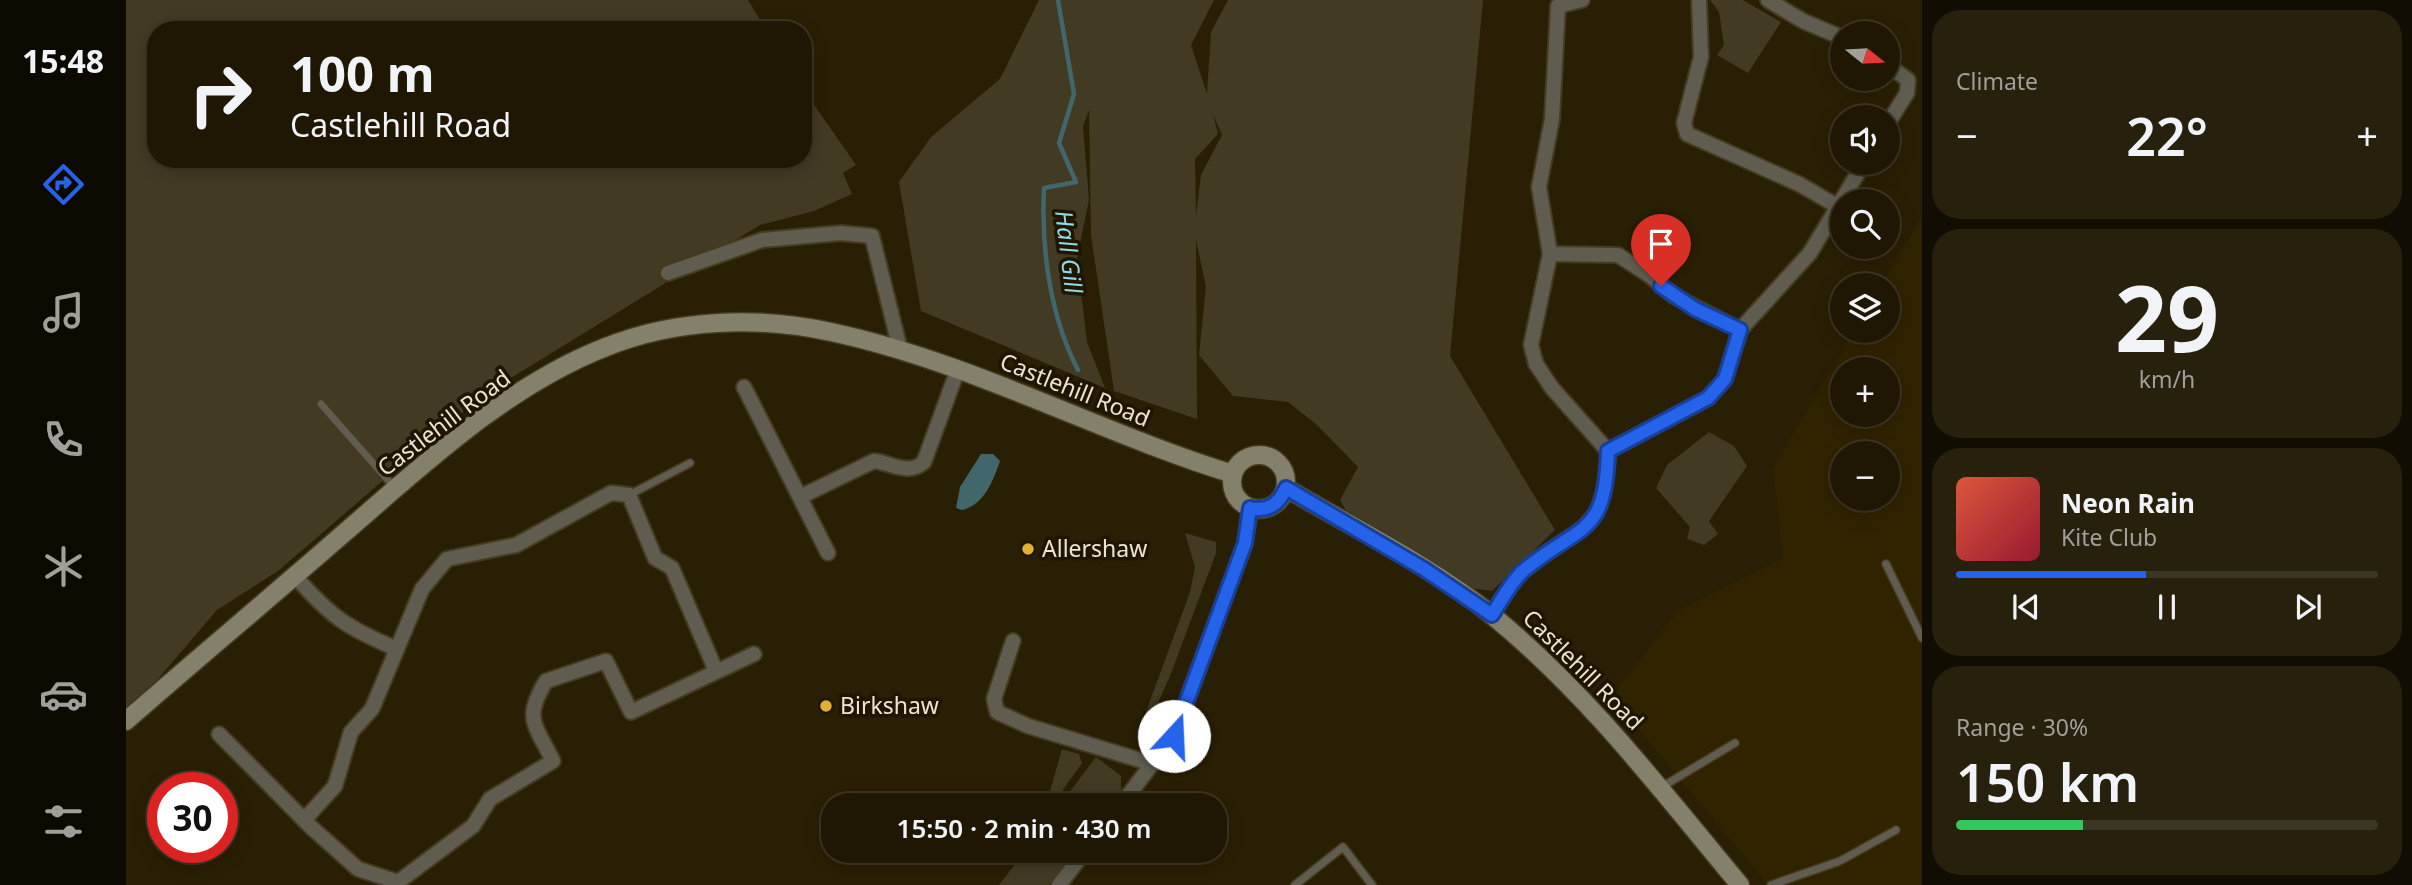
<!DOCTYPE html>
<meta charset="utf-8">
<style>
:root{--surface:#1f1703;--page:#27200d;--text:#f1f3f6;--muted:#a19f9a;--line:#3c3625;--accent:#2563eb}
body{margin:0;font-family:"Noto Sans",sans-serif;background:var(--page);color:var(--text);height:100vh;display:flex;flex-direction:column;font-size:26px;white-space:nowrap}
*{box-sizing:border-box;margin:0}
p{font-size:23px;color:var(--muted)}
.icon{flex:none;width:38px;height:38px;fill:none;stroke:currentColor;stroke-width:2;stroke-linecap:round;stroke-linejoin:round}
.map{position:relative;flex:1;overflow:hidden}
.drawer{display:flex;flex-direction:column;gap:10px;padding:10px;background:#110d02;width:490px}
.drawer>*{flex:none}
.guide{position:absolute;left:21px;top:21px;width:665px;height:147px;border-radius:28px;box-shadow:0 4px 18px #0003,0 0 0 2px var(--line);background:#1f1703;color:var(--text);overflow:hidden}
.needle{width:46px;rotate:108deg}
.buttons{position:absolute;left:1704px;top:21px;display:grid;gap:14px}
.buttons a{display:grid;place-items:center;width:70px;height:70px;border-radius:50%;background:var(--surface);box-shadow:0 4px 18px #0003,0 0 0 2px var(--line);font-size:35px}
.speed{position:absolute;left:21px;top:772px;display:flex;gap:14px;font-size:35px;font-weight:700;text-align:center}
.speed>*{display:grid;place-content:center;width:91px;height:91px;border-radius:50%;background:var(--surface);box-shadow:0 4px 18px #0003,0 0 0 2px var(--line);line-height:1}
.speed .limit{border:10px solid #d22;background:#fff;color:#111}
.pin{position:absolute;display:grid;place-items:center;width:60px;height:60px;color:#fff;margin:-72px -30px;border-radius:50% 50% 50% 0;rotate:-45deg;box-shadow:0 0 7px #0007}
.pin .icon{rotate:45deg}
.me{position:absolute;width:77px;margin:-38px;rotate:20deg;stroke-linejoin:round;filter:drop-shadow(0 0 5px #0008)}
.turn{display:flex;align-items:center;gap:24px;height:147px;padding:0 28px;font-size:32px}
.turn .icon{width:91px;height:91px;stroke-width:2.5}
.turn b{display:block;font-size:49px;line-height:60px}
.big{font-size:52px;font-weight:600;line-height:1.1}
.drawer .widget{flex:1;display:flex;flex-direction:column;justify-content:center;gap:10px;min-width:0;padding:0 24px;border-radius:28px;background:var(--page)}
.drawer .dial{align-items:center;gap:0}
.dial b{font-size:91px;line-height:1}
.song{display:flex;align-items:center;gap:21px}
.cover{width:84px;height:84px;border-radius:10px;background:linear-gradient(135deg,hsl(10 70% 55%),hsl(350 70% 35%))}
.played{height:7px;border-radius:4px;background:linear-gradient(90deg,var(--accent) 45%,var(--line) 45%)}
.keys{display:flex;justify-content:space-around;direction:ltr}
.heat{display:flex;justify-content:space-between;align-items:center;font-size:38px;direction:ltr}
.charge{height:10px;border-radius:5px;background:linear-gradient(90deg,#34c759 30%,var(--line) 0)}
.trip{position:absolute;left:695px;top:793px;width:406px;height:70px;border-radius:28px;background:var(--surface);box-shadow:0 4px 18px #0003,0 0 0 2px var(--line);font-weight:600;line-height:70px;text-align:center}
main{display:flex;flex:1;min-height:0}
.tabs{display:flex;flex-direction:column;width:126px;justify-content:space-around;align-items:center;background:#0c0901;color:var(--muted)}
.tabs .icon{width:49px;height:49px}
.tabs .active{color:var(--accent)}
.tabs b{font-size:32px;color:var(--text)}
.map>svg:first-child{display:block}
</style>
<main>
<nav class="tabs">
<b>15:48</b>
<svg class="icon active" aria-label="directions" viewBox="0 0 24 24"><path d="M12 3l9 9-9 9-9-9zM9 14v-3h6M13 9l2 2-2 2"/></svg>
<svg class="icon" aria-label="music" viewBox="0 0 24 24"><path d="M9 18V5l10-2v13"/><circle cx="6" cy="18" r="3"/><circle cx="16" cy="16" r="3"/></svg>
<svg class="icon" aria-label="phone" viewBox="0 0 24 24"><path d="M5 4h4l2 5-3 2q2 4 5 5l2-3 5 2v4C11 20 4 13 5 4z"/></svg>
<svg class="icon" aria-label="climate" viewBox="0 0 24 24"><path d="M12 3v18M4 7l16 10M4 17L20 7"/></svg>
<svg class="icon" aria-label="car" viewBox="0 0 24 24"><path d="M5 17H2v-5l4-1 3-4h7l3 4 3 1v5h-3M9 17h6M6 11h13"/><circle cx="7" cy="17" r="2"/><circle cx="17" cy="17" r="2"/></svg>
<svg class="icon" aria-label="filters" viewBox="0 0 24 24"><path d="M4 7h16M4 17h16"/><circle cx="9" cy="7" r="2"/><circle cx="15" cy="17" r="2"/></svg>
</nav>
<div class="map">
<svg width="1796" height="885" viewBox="0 0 1796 885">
<rect width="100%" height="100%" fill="#291f04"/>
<path fill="#302300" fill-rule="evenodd" d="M 1796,217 L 1796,885 L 1642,885 L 1485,696 L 1553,610 L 1657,558 L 1647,468 L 1728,331 L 1762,331 L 1762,285 L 1755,285 ZM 1717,369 L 1762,369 L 1762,415 L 1717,415 ZM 1717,453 L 1762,453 L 1762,499 L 1717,499 Z"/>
<g fill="#433a24" fill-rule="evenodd">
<path d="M 0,0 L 622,0 L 640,30 L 30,30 L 30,159 L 677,159 L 677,89 L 730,165 L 717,173 L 726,194 L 688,211 L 634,225 L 354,397 L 152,571 L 91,610 L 31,680 L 0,708 Z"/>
<path d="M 913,0 L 1088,0 L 1065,45 L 1081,94 L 1085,32 L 1102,0 L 1357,0 L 1324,356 L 1429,530 L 1366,591 L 1345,588 L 1294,556 L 1225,520 L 1214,500 L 1232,467 L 1191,425 L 1162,402 L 1107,396 L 1073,355 L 1080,287 L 1070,240 L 1071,419 L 988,391 L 965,235 L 963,110 L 957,126 L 963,200 L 951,258 L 961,342 L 979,388 L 795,311 L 773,182 L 805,137 L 874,79 ZM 1087,114 L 1096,135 L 1075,175 L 1070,215 L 1069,159 L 1092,134 Z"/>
<path d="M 1584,0 L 1617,0 L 1655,22 L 1622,73 L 1591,55 L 1598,45 L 1593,12 Z"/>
<path d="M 1583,432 L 1608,446 L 1621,466 L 1583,521 L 1592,534 L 1578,545 L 1561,539 L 1564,527 L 1530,488 L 1541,465 Z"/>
<path d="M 1059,533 L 1090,542 L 1090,553 L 1044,676 L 1019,732 L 1013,731 L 1064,592 L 1069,567 Z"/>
<path d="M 936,749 L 953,754 L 956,763 L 926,805 L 920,805 Z"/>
<path d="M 970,757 L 995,776 L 995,792 L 984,805 L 934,805 Z"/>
<path d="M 899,851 L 899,850 L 950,851 L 923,885 L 873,885 Z"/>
</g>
<path fill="#41676c" d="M 855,454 L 867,454 L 874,461 C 867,481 858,505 836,510 L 830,508 L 834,487 Z"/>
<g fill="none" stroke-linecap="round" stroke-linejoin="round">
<path stroke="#41676c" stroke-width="4.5" d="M 932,0 L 948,94 L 933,143 L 950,182 L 918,188 C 915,249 924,316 952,370"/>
<g stroke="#443b21" stroke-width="10">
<g id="lane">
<path d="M 195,404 L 269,488"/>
<path d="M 503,495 L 564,463"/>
<path d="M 1760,564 L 1796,638"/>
<path d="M 1534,788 L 1609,743"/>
<path d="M 1169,885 L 1217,847 L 1246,885"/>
<path d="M 1645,885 L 1714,861 L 1770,830"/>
</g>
</g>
<g stroke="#443b21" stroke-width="18">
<g id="street">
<path d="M 1573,0 L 1575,57 L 1558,123 L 1561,134 L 1673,184 L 1711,206"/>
<path d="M 1642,0 L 1677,21 L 1717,38"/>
<path d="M 1762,65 L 1782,80 L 1781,93 L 1762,123"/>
<path d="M 1424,254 L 1492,255 L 1523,275 L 1548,296 L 1614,330"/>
<path d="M 542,273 L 636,240 L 715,233 L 746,236 L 774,349"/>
<path d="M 618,387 L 702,553"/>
<path d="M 1482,451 L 1582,398 L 1599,379 L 1614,330 L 1684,253 L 1738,163"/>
<path d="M 674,497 L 748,461 C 765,463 783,476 798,462 L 832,369"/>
<path d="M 169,576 C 205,617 221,628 271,649"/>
<path d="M 1365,615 C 1375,601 1385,582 1397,571 C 1454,522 1479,538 1482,451 L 1426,388 L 1410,364 L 1405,345 L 1424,254 L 1413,187 L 1426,119 L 1432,6 L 1456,0"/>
<path d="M 887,641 L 868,699 L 871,712 L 902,726 L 1027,764"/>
<path d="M 93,734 L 185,827 L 232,869 L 272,882 L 347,826 L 364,799 L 427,761 C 409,724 397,719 420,681 L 480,661 L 505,712 L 628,654"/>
<path d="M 995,805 L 1048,735 L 1119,543 L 1124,508"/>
<path d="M 178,820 L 209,786 L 225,732 L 246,709 L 296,589 L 321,559 L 390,545 L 485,493 L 503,495 L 529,558 L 546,568 L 590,671"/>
<path d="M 933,885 L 960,850"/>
</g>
</g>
<g stroke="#443b21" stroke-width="21">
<g id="secondary">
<circle cx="1133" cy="482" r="27"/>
<path d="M 1160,488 C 1229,529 1304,565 1367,616 C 1464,696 1534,789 1614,885"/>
<path d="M 0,721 C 72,658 145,597 217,534 C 297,465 380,386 480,347 C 550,319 632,316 705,332 C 845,362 971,432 1107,474"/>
</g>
</g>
<use href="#lane" stroke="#605d50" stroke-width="7"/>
<use href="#street" stroke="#605d50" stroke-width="14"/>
<use href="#secondary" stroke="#85806b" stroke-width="18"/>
</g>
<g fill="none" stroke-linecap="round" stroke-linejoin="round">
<g stroke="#184099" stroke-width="18">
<path id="route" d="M 1048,736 L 1119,543 L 1124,508 C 1142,512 1153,504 1160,488 L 1298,569 L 1366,615 C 1375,601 1385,582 1397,571 C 1454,523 1480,538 1482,451 L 1582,398 L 1599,379 L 1614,330 L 1569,309 L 1535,286"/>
</g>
<use href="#route" stroke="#2563eb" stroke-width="12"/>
</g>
<g fill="#e1af34" stroke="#1f1500" stroke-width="2.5">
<circle cx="902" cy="549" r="7"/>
<circle cx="700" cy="706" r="7"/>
</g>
<g text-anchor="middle" stroke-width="7" stroke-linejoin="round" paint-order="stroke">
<g font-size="23" fill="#ebe4d5" stroke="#1f1500">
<text transform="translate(949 390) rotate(22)" y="8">Castlehill Road</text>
<text transform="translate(318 423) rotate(-37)" y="8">Castlehill Road</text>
<text transform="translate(1457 670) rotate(45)" y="8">Castlehill Road</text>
</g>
<g font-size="23" fill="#ebe4d5" stroke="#1f1500" text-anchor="start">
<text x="916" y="557">Allershaw</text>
<text x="714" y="714">Birkshaw</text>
</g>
<g font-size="24" font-style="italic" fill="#90dbe4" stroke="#1f1500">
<text transform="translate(942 252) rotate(83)" y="8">Hall Gill</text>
</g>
</g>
</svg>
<div class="buttons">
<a><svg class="needle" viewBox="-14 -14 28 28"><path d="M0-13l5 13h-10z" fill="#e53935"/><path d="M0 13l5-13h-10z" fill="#a19f9a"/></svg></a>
<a><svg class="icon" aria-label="sound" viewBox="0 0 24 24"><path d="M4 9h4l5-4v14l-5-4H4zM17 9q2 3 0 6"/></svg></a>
<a><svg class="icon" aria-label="search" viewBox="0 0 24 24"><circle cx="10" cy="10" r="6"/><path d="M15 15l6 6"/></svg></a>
<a><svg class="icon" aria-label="layers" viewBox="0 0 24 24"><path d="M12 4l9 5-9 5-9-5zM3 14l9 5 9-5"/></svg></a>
<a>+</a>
<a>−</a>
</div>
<div class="speed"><div class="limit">30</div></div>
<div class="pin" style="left:1535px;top:286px;background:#d93025"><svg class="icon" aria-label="arrive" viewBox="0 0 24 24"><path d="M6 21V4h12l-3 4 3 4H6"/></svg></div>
<svg class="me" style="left:1048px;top:736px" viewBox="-20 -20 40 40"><circle r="19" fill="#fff"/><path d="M0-13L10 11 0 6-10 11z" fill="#2563eb"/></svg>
<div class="trip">15:50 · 2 min · 430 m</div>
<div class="guide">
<div class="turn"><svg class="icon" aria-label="right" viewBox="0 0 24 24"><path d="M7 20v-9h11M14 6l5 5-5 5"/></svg><div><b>100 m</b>Castlehill Road</div></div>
</div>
</div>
<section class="drawer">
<div class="widget"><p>Climate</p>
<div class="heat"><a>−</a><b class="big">22°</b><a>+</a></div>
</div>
<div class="widget dial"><b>29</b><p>km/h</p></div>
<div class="widget">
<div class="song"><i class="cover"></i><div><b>Neon Rain</b><p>Kite Club</p></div></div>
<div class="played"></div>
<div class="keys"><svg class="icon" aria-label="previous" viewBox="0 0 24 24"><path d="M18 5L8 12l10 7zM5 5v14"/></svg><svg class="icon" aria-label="pause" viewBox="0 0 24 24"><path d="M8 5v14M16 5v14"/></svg><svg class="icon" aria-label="next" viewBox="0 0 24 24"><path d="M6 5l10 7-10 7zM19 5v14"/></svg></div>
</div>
<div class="widget"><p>Range · 30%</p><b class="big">150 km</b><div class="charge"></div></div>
</section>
</main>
